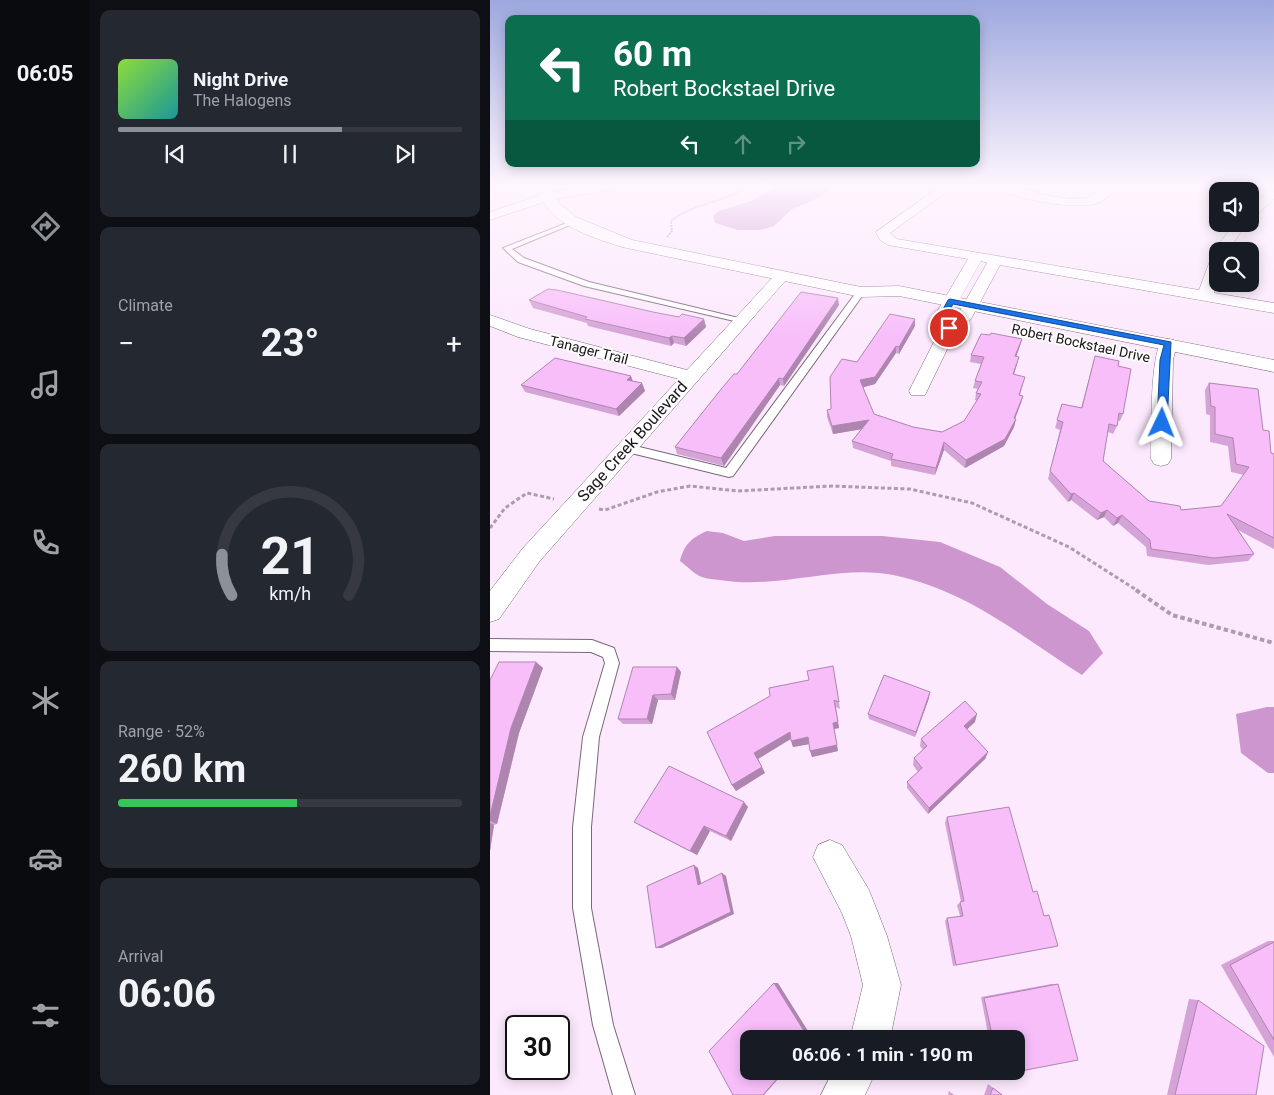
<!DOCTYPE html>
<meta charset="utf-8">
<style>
:root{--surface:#171b24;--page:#242831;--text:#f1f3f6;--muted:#9ea1a6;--line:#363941;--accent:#8c9099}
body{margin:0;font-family:Roboto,sans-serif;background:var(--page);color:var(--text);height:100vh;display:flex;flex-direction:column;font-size:19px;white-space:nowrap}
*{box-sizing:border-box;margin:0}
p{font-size:16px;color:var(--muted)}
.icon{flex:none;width:28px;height:28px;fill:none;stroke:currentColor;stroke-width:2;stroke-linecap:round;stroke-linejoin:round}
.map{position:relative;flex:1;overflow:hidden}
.sheet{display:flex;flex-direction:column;gap:10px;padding:10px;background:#0d0f14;width:400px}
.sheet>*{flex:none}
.guide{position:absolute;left:15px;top:15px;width:475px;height:152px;border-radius:10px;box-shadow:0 2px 12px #0003;background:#0b6e4f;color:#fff;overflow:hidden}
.tools{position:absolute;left:719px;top:182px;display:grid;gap:10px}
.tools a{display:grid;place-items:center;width:50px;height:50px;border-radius:10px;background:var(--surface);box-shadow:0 2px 12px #0003;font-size:25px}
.speed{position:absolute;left:15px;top:1015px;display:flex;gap:10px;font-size:25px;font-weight:700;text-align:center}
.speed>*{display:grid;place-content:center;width:65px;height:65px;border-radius:50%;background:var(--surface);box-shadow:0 2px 12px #0003;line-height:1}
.speed .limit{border:2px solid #111;border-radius:8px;background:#fff;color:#111}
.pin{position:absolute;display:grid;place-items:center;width:42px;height:42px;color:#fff;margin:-21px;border:2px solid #fff;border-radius:50%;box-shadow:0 1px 5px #0007}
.me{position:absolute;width:55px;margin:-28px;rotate:2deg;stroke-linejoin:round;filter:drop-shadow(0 0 4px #0008)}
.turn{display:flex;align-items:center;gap:18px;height:105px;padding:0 25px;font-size:22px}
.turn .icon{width:65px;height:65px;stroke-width:2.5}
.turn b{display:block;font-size:35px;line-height:42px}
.lanes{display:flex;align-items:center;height:48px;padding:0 25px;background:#0003;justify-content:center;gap:25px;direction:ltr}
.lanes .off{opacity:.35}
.big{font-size:38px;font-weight:700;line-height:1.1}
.sheet .widget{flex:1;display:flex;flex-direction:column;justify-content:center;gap:8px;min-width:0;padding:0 18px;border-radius:10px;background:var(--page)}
.sheet .dial{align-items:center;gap:0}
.dial svg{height:130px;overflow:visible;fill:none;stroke:var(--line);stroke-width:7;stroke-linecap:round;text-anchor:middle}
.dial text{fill:var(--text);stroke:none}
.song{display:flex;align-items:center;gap:15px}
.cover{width:60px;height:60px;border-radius:8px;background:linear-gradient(135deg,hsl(90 70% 55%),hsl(180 70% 35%))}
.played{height:5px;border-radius:2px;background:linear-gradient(90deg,var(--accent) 65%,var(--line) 65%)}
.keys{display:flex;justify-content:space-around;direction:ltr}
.heat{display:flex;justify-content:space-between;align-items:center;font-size:28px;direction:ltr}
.charge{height:8px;border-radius:4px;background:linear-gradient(90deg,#34c759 52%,var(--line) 0)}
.trip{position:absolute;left:250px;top:1030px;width:285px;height:50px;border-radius:10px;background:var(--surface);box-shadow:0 2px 12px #0003;font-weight:700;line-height:50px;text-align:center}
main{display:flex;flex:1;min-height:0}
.menu{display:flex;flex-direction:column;width:90px;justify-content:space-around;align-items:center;background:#090b0e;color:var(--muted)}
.menu .icon{width:35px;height:35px}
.menu .current{color:var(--accent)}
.menu b{font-size:22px;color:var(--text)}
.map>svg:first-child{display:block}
</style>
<main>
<nav class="menu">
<b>06:05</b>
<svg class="icon current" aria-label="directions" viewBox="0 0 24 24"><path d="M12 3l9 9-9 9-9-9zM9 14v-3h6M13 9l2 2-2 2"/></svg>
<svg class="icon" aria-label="music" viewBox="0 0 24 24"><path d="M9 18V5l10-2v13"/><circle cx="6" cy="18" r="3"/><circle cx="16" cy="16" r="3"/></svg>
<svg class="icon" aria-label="phone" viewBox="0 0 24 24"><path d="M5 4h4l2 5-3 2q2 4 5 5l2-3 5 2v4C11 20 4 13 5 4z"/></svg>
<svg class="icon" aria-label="climate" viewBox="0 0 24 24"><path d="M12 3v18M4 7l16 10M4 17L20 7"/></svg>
<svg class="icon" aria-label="car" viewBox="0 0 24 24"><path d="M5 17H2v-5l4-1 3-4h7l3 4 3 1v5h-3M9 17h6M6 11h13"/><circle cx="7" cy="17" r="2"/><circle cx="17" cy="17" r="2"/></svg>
<svg class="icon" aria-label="filters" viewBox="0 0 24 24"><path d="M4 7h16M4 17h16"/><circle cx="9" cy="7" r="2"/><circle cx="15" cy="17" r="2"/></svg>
</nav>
<section class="sheet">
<div class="widget">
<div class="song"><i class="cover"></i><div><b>Night Drive</b><p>The Halogens</p></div></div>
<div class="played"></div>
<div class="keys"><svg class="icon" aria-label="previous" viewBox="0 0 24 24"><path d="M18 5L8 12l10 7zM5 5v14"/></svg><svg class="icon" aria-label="pause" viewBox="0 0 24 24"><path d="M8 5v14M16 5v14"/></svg><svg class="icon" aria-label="next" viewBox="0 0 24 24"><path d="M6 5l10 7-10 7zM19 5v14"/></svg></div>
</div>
<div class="widget"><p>Climate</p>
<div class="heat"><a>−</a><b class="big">23°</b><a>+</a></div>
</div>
<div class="widget dial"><svg viewBox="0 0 100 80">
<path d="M14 69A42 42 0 1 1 86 69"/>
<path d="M14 69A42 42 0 0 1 8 44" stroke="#8c9099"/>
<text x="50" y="56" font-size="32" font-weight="700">21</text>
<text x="50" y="72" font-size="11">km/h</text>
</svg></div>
<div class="widget"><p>Range · 52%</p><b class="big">260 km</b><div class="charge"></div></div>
<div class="widget"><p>Arrival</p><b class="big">06:06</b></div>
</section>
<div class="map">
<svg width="784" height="1095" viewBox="0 0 784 1095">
<rect width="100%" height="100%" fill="#fce9fd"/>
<g fill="#cd96cf">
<path d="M 290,185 L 347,185 L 326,199 L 302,209 L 284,226 L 271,230 L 248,230 L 225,223 L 223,216 L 229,211 L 261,201 Z"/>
<path d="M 217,531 L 233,533 L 254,541 L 285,536 L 392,536 L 450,542 L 510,567 L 557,604 L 599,631 L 613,653 L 592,675 C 531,636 477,590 403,575 C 349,564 287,590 230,580 C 224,579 217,579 212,577 C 204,574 197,566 190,561 C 194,545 201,538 217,531 Z"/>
<path d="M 777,707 L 784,707 L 784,773 L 778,773 L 751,753 L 746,714 Z"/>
</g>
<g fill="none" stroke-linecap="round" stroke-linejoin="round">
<g stroke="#796879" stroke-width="2">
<g id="service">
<path d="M 82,221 L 87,222 L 22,249 L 34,258 L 99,282 L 257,320 L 253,323 L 94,286 L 28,262 L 13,248 Z"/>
<path d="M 368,290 L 375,292 L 243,476 L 239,477 L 133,451 L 132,448 L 137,444 L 236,468 Z"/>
<path d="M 0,639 L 102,640 L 124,648 L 129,663 L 109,737 L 101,827 L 101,908 L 123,1025 L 145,1095 L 123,1095 L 103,1025 L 83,908 L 83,827 L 93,737 L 115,663 L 113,657 L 101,652 L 0,651 Z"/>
</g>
</g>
<g stroke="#796879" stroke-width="1">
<g id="minor">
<path d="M 105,185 L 131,185 L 125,189 L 60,200 L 0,220 L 0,212 L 54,194 Z"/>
<path d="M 452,185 L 466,185 L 400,233 L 407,239 L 709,290 L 721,258 L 727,254 L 724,251 L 726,248 L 744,224 L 756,224 L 738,251 L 728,251 L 728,281 L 724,293 L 784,303 L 784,313 L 510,265 L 481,319 L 466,331 L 435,395 L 421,395 L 419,391 L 452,326 L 445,315 L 478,259 L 398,245 L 390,240 L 386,232 ZM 491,261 L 497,263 L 467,316 L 463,318 L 461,315 Z"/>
<path d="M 503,185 C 532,185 558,199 587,199 C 608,199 607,185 629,185 C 624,191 616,200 608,203 C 590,211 516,199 503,185 Z"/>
<path d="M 745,185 L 764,185 L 784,191 L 784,199 L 764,217 L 760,218 L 760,207 L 774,196 Z"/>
<path d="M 291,273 L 296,274 L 298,277 L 296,280 L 49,562 L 9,619 L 0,622 L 0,591 L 33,548 L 189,379 L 28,337 L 0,326 L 0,315 L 40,329 L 197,370 L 286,274 Z"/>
<path d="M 678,339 L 684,340 L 687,344 L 683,360 L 681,459 L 678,464 L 671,466 L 664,464 L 661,459 C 662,434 659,359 672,340 Z"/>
<path d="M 340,840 L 352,845 L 379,890 L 397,936 L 411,985 L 400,1039 L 360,1039 L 373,985 L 361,936 L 352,913 L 323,857 L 328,845 Z"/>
<path d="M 343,1071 L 386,1071 L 375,1095 L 331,1095 Z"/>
</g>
</g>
<g stroke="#796879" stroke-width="1">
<path id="tertiary" d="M 45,185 L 59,185 L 70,204 L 86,217 L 142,240 L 371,287 L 409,286 L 784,360 L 784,372 L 409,296 L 371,297 L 132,247 C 108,239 76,230 59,210 C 53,203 49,193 45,185 Z"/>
</g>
<path stroke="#ab9dac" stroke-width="2" stroke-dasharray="2 1" stroke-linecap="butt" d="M 177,237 L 182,231 L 181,221 C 204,202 236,203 260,185"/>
<g stroke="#ab9dac" stroke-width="3" stroke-dasharray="4 2.5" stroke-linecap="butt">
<path d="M 109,509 L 115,510 L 167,492 L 200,486 L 248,491 L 342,486 L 420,489 L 482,503 L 579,547 L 648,591"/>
<path d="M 0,528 L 15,508 L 37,493 L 64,499"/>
</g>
<path stroke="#ab9dac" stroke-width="4" stroke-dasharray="4.5 3" stroke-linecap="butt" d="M 646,590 L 682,615 L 784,643"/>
<use href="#service" fill="#fff" fill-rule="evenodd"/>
<use href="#minor" fill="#fff" fill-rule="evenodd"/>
<use href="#tertiary" fill="#fff" fill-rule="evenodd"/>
</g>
<g fill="#d5a3d7">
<path d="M 39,300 L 163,312 L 189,317 L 214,319 L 216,327 L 196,346 L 184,343 L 181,346 L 98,326 L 97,323 L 43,308 Z"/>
<path d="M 349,305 L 294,386 L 290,385 L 234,466 L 187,454 L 185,447 L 247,374 Z"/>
<path d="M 425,319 L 425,326 L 409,354 L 406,353 L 385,384 L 373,387 L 384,414 L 423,427 L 452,432 L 474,421 L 487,401 L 485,400 L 486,393 L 488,389 L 483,388 L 485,381 L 491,364 L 480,362 L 481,355 L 500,335 L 532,339 L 526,356 L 527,364 L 524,375 L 533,384 L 530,395 L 533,396 L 531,403 L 525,419 L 526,419 L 524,427 L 514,446 L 475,468 L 454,450 L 445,475 L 401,466 L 401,461 L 363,448 L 362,441 L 372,429 L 343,434 L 337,417 L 337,410 L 341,409 L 367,362 Z"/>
<path d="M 605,356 L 628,366 L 633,414 L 630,421 L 628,421 L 627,426 L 623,434 L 618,432 L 613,461 L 659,501 L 691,510 L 731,506 L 754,475 L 741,472 L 738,446 L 720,442 L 720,415 L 716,414 L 715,390 L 719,383 L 773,430 L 781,453 L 784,454 L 784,549 L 748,530 L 764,554 L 758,561 L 718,565 L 657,556 L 656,547 L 628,523 L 623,526 L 614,517 L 607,520 L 581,500 L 578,502 L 558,479 L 570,430 L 565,428 L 572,404 L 591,408 Z"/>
<path d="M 143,381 L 152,383 L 155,391 L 129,416 L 35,392 L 31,385 Z"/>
<path d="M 46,662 L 53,668 L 29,733 L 7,824 L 4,825 L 0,851 L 0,680 Z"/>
<path d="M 343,666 L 350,709 L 346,707 L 349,728 L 344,729 L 348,751 L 322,757 L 319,744 L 303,747 L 301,739 L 268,759 L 275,773 L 246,791 L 242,785 L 280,696 L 319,680 Z"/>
<path d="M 187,667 L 191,672 L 185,700 L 168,700 L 162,724 L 133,724 L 128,719 Z"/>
<path d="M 439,698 L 425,737 L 379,719 L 378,714 Z"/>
<path d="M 485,722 L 477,729 L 498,752 L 495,759 L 438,814 L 417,788 L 417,782 L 428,772 L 423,765 L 424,758 L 433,750 L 430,746 L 431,739 Z"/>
<path d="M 258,807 L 241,841 L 220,831 L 207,855 L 152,827 L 144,822 Z"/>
<path d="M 457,817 L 543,892 L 568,946 L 463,966 L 455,921 L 457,918 L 470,916 L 467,905 L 471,902 L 455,823 Z"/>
<path d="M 778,941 L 784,941 L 784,1057 L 731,965 Z"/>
<path d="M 561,984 L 567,984 L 526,1039 L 499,1039 L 491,997 Z"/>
<path d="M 699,999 L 708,1000 L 766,1095 L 677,1095 Z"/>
<path d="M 498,1084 L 513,1095 L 494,1095 Z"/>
<path d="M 459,1091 L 464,1095 L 458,1095 Z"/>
</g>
<g fill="#ae85af">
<path d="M 348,298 L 349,305 L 294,386 L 293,379 Z"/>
<path d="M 214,319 L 216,327 L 196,346 L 194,338 Z"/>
<path d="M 425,319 L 425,326 L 409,354 L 409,347 Z"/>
<path d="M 182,336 L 184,343 L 181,346 L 179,338 Z"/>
<path d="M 532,339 L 530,346 L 524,363 L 525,356 Z"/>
<path d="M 406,346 L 406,353 L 385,384 L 371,388 L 370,380 Z"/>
<path d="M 529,357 L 527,364 L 521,382 L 523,374 Z"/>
<path d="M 141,376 L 144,384 L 137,380 Z"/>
<path d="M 289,378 L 290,385 L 234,466 L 231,458 Z"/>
<path d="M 152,383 L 155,391 L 129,416 L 126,409 Z"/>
<path d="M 533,396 L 531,403 L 522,426 L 524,418 Z"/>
<path d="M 526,419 L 524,427 L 514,446 L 475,468 L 476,460 Z"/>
<path d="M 379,420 L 379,428 L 343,434 L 342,426 Z"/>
<path d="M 454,442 L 454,450 L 445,475 L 446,468 Z"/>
<path d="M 584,493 L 581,500 L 578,502 L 581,494 Z"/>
<path d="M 617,510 L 614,517 L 607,520 L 611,513 Z"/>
<path d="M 632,515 L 628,523 L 623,526 L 627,518 Z"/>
<path d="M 46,662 L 53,668 L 29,733 L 7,824 L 0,821 L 0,816 L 21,728 Z"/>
<path d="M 187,667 L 191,672 L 185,700 L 181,694 Z"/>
<path d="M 440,692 L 439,698 L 425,737 L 426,732 Z"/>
<path d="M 163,695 L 168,700 L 162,724 L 157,719 Z"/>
<path d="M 344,700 L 349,728 L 344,729 L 348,751 L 322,757 L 320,751 Z"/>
<path d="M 487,714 L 485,722 L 472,734 L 474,726 Z"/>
<path d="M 300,732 L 302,738 L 268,759 L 275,773 L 246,791 L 242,785 L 264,753 Z"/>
<path d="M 318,737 L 320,744 L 303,747 L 301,741 Z"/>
<path d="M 498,752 L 495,759 L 438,814 L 439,808 Z"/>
<path d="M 254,802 L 258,807 L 241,841 L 236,836 Z"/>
<path d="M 0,823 L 4,825 L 0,851 Z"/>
<path d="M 214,826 L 220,831 L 207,855 L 200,851 Z"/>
<path d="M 204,865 L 208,868 L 212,887 L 208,885 Z"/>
<path d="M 232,873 L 236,876 L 244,914 L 172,948 L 166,948 Z"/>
<path d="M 284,983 L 288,983 L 323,1039 L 319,1039 Z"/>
<path d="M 294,1071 L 295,1071 L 274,1095 L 273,1095 Z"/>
</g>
<g fill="#f8befa" stroke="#ae85af">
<path d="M 58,289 L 67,290 L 163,312 L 189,317 L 192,314 L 214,319 L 194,338 L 182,336 L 179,338 L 95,319 L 97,317 L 39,300 Z"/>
<path d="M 311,292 L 348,298 L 293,379 L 289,378 L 231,458 L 185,447 L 232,388 L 244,374 L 247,374 Z"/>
<path d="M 400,314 L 425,319 L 409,347 L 406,346 L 385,377 L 370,380 L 384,414 L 423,427 L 452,432 L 474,421 L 491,394 L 486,393 L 492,382 L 485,381 L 494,357 L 481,355 L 491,334 L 500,335 L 501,333 L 532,339 L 525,356 L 529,357 L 523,374 L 535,377 L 529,395 L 533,396 L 524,418 L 526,419 L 515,439 L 476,460 L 454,442 L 446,468 L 401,459 L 403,454 L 362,441 L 379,420 L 342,426 L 337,410 L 341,409 L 340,377 L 352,359 L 367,362 Z"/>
<path d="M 605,356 L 629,361 L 628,366 L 641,369 L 633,414 L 629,413 L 627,426 L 619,424 L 613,461 L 659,501 L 690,506 L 691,510 L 731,506 L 759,467 L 746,464 L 743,438 L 725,434 L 725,407 L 721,406 L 719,383 L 768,389 L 773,430 L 779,431 L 781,453 L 784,454 L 784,538 L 737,514 L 764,554 L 724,558 L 661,549 L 660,540 L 632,515 L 627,518 L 617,510 L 611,513 L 584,493 L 581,494 L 560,471 L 573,422 L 567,420 L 572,404 L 592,408 Z"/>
<path d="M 65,358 L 141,376 L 137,380 L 152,383 L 126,409 L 31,385 Z"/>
<path d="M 9,662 L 46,662 L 21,728 L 0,816 L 0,680 Z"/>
<path d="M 343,666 L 349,702 L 344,700 L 348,722 L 343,723 L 347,745 L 320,751 L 318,737 L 301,741 L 300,732 L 264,753 L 272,767 L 242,785 L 217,732 L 280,696 L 279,688 L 319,680 L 317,671 Z"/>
<path d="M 143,667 L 187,667 L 181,694 L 163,695 L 157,719 L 128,719 Z"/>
<path d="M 394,675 L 440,692 L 426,732 L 378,714 Z"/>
<path d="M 475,701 L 487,714 L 474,726 L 498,752 L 439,808 L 417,782 L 432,768 L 424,758 L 437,746 L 431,739 Z"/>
<path d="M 179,766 L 254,802 L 236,836 L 214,826 L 200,851 L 144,822 Z"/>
<path d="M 519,807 L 543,892 L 547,891 L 554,916 L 559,915 L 568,946 L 466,965 L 457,918 L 473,916 L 470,902 L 474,901 L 457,817 Z"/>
<path d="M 204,865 L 208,885 L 232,873 L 241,912 L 166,948 L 157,886 Z"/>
<path d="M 784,942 L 784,1040 L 740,965 Z"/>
<path d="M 284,983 L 319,1039 L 259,1039 L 259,1071 L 294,1071 L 273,1095 L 243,1095 L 219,1051 Z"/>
<path d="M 568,984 L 588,1060 L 510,1075 L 509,1071 L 526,1071 L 526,1039 L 503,1039 L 494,998 Z"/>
<path d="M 708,1000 L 774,1046 L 766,1095 L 685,1095 Z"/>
<path d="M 503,1088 L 512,1095 L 500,1095 Z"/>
</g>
<linearGradient id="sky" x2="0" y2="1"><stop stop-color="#9da8de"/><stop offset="0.55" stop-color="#fef5fe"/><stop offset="1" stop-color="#fef5fe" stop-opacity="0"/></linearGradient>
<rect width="784" height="338" fill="url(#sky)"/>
<path fill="#1a73e8" stroke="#114b97" d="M 460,299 L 681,342 L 677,423 L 672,426 L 667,423 L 670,360 L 674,345 L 463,304 L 457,315 L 464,326 L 459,330 L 455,328 L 456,326 L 450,315 L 458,300 Z"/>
<g text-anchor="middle" stroke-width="4" stroke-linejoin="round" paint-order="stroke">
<g font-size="14" fill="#1a141a" stroke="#fdfdfd">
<text transform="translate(591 343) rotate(12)" y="5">Robert Bockstael Drive</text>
<text transform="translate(99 350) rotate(14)" y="5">Tanager Trail</text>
</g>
<g font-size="16" fill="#1a141a" stroke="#fdfdfd">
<text transform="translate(142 441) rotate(-48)" y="6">Sage Creek Boulevard</text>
</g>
</g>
</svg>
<div class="tools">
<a><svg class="icon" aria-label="sound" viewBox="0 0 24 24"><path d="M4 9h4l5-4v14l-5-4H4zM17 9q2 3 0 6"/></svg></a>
<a><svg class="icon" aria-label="search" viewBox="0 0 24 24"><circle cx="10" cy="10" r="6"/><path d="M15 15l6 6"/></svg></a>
</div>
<div class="speed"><div class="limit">30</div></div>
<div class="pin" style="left:459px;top:328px;background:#d93025"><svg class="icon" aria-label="arrive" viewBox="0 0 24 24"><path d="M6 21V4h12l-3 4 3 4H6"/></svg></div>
<svg class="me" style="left:672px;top:423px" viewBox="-20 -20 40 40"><path d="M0-17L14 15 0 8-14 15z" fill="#1a73e8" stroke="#fff" stroke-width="4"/></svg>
<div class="trip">06:06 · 1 min · 190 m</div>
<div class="guide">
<div class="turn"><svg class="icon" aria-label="left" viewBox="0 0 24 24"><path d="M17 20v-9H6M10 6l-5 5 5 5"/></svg><div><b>60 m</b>Robert Bockstael Drive</div></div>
<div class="lanes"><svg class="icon" aria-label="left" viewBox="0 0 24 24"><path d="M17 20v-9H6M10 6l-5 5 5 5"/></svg><svg class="icon off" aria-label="ahead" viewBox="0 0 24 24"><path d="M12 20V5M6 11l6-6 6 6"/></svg><svg class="icon off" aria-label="right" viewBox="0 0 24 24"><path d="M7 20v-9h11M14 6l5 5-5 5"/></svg></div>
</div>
</div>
</main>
